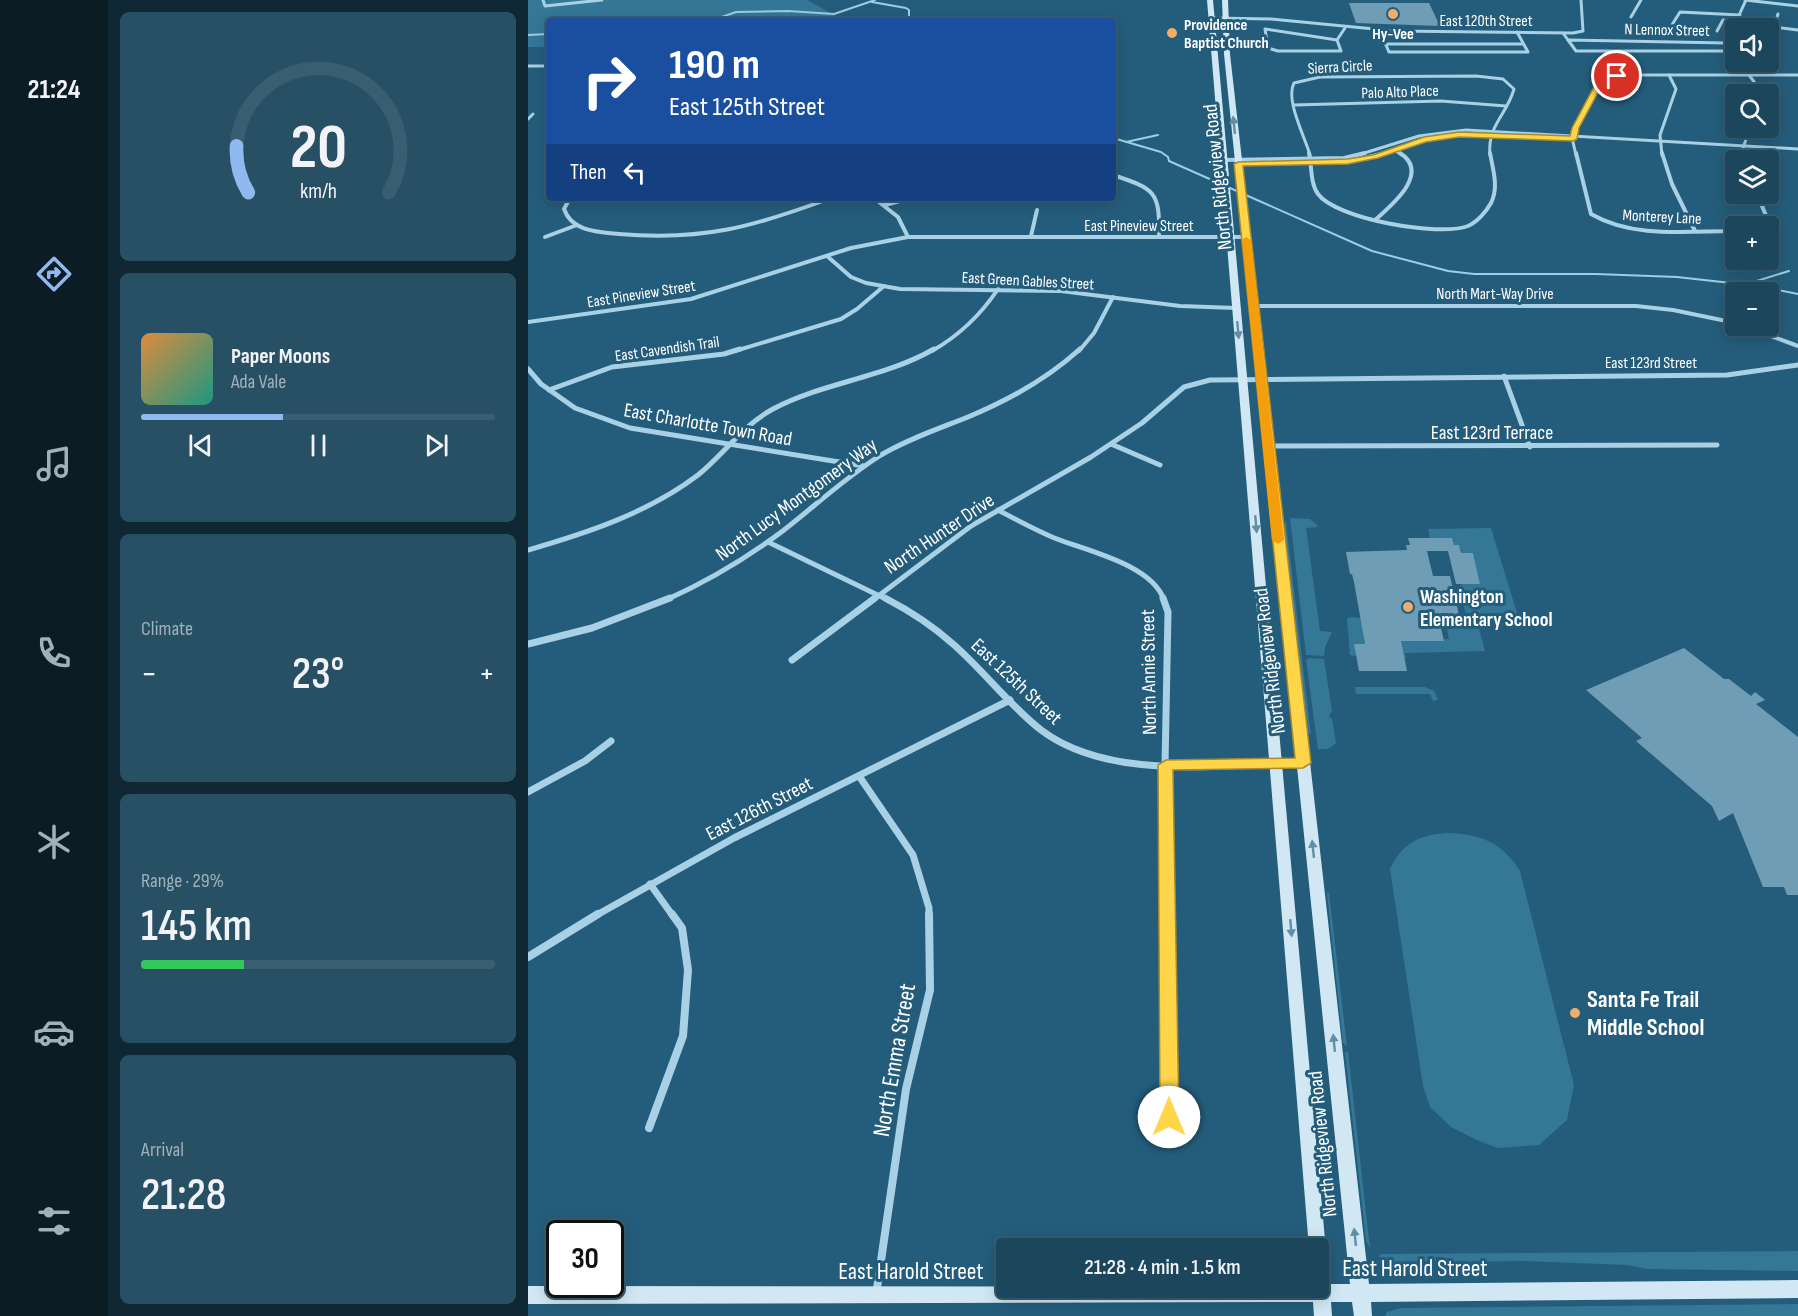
<!DOCTYPE html>
<meta charset="utf-8">
<style>
:root{--surface:#1b465c;--page:#285065;--text:#f1f3f6;--muted:#a0b1bb;--line:#395e72;--accent:#90b9f0}
body{margin:0;font-family:"Sofia Sans Condensed",sans-serif;background:var(--page);color:var(--text);height:100vh;display:flex;flex-direction:column;font-size:22px;white-space:nowrap}
*{box-sizing:border-box;margin:0}
p{font-size:20px;color:var(--muted)}
.icon{flex:none;width:33px;height:33px;fill:none;stroke:currentColor;stroke-width:2;stroke-linecap:round;stroke-linejoin:round}
.map{position:relative;flex:1;overflow:hidden}
.side{display:flex;flex-direction:column;gap:12px;padding:12px;background:#0f2633;width:420px}
.side>*{flex:none}
.guide{position:absolute;left:18px;top:18px;width:570px;height:183px;border-radius:6px;box-shadow:0 3px 15px #0003,0 0 0 2px var(--line);background:#1a4fa0;color:#fff;overflow:hidden}
.controls{position:absolute;left:1197px;top:18px;display:grid;gap:12px}
.controls a{display:grid;place-items:center;width:54px;height:54px;border-radius:6px;background:var(--surface);box-shadow:0 3px 15px #0003,0 0 0 2px var(--line);font-size:30px}
.speed{position:absolute;left:18px;top:1220px;display:flex;gap:12px;font-size:30px;font-weight:700;text-align:center}
.speed>*{display:grid;place-content:center;width:78px;height:78px;border-radius:50%;background:var(--surface);box-shadow:0 3px 15px #0003,0 0 0 2px var(--line);line-height:1}
.speed .limit{border:3px solid #111;border-radius:9px;background:#fff;color:#111}
.pin{position:absolute;display:grid;place-items:center;width:51px;height:51px;color:#fff;margin:-26px;border:3px solid #fff;border-radius:50%;box-shadow:0 2px 6px #0007}
.me{position:absolute;width:66px;margin:-33px;rotate:0deg;stroke-linejoin:round;filter:drop-shadow(0 0 4px #0008)}
.turn{display:flex;align-items:center;gap:21px;height:126px;padding:0 24px;font-size:27px}
.turn .icon{width:78px;height:78px;stroke-width:2.5}
.turn b{display:block;font-size:42px;line-height:51px}
.then{display:flex;align-items:center;height:57px;padding:0 24px;background:#0003;gap:12px;font-size:22px}
.big{font-size:45px;font-weight:600;line-height:1.1}
.side .tile{flex:1;display:flex;flex-direction:column;justify-content:center;gap:9px;min-width:0;padding:0 21px;border-radius:9px;background:var(--page)}
.side .dial{align-items:center;gap:0}
.dial svg{height:156px;overflow:visible;fill:none;stroke:var(--line);stroke-width:7;stroke-linecap:round;text-anchor:middle}
.dial text{fill:var(--text);stroke:none}
.song{display:flex;align-items:center;gap:18px}
.cover{width:72px;height:72px;border-radius:9px;background:linear-gradient(135deg,hsl(30 70% 55%),hsl(170 70% 35%))}
.played{height:6px;border-radius:3px;background:linear-gradient(90deg,var(--accent) 40%,var(--line) 40%)}
.keys{display:flex;justify-content:space-around;direction:ltr}
.heat{display:flex;justify-content:space-between;align-items:center;font-size:33px;direction:ltr}
.charge{height:9px;border-radius:4px;background:linear-gradient(90deg,#34c759 29%,var(--line) 0)}
.trip{position:absolute;left:468px;top:1238px;width:333px;height:60px;border-radius:6px;background:var(--surface);box-shadow:0 3px 15px #0003,0 0 0 2px var(--line);font-weight:600;line-height:60px;text-align:center}
main{display:flex;flex:1;min-height:0}
.tabs{display:flex;flex-direction:column;width:108px;justify-content:space-around;align-items:center;background:#0b1c25;color:var(--muted)}
.tabs .icon{width:42px;height:42px}
.tabs .active{color:var(--accent)}
.tabs b{font-size:27px;color:var(--text)}
.map>svg:first-child{display:block}
</style>
<main>
<nav class="tabs">
<b>21:24</b>
<svg class="icon active" aria-label="directions" viewBox="0 0 24 24"><path d="M12 3l9 9-9 9-9-9zM9 14v-3h6M13 9l2 2-2 2"/></svg>
<svg class="icon" aria-label="music" viewBox="0 0 24 24"><path d="M9 18V5l10-2v13"/><circle cx="6" cy="18" r="3"/><circle cx="16" cy="16" r="3"/></svg>
<svg class="icon" aria-label="phone" viewBox="0 0 24 24"><path d="M5 4h4l2 5-3 2q2 4 5 5l2-3 5 2v4C11 20 4 13 5 4z"/></svg>
<svg class="icon" aria-label="climate" viewBox="0 0 24 24"><path d="M12 3v18M4 7l16 10M4 17L20 7"/></svg>
<svg class="icon" aria-label="car" viewBox="0 0 24 24"><path d="M5 17H2v-5l4-1 3-4h7l3 4 3 1v5h-3M9 17h6M6 11h13"/><circle cx="7" cy="17" r="2"/><circle cx="17" cy="17" r="2"/></svg>
<svg class="icon" aria-label="filters" viewBox="0 0 24 24"><path d="M4 7h16M4 17h16"/><circle cx="9" cy="7" r="2"/><circle cx="15" cy="17" r="2"/></svg>
</nav>
<section class="side">
<div class="tile dial"><svg viewBox="0 0 100 80">
<path d="M14 69A42 42 0 1 1 86 69"/>
<path d="M14 69A42 42 0 0 1 8 45" stroke="#90b9f0"/>
<text x="50" y="56" font-size="32" font-weight="700">20</text>
<text x="50" y="72" font-size="11">km/h</text>
</svg></div>
<div class="tile">
<div class="song"><i class="cover"></i><div><b>Paper Moons</b><p>Ada Vale</p></div></div>
<div class="played"></div>
<div class="keys"><svg class="icon" aria-label="previous" viewBox="0 0 24 24"><path d="M18 5L8 12l10 7zM5 5v14"/></svg><svg class="icon" aria-label="pause" viewBox="0 0 24 24"><path d="M8 5v14M16 5v14"/></svg><svg class="icon" aria-label="next" viewBox="0 0 24 24"><path d="M6 5l10 7-10 7zM19 5v14"/></svg></div>
</div>
<div class="tile"><p>Climate</p>
<div class="heat"><a>−</a><b class="big">23°</b><a>+</a></div>
</div>
<div class="tile"><p>Range · 29%</p><b class="big">145 km</b><div class="charge"></div></div>
<div class="tile"><p>Arrival</p><b class="big">21:28</b></div>
</section>
<div class="map">
<svg width="1270" height="1316" viewBox="0 0 1270 1316">
<rect width="100%" height="100%" fill="#245d7b"/>
<g fill="#357797">
<path d="M 0,0 L 279,0 L 310,17 L 255,21 L 21,21 L 21,47 L 0,47 Z"/>
<path d="M 762,518 L 782,519 L 789,525 L 789,527 L 778,528 L 792,631 L 804,632 L 797,647 L 796,656 L 778,655 Z"/>
<path d="M 757,521 L 758,522 L 783,735 L 779,730 L 756,526 Z"/>
<path d="M 963,528 L 993,626 L 950,625 L 957,651 L 877,653 L 878,659 L 870,659 L 867,641 L 921,639 L 917,619 L 939,619 L 931,587 L 934,584 L 952,584 L 945,553 L 933,553 L 931,545 L 926,545 L 924,538 L 902,538 L 900,529 Z"/>
<path d="M 822,617 L 833,618 L 837,644 L 827,644 L 828,656 L 822,655 L 819,619 Z"/>
<path d="M 781,658 L 796,659 L 804,711 L 801,716 L 804,719 L 808,743 L 800,749 L 790,749 L 778,660 Z"/>
<path d="M 827,687 L 897,687 L 906,691 L 910,700 L 905,701 L 902,694 L 828,694 Z"/>
<path d="M 919,833 C 952,834 974,842 992,871 L 1046,1085 L 1039,1120 L 1011,1145 L 970,1148 L 951,1141 L 923,1127 L 902,1107 L 895,1086 L 862,869 C 874,843 891,835 919,833 Z"/>
<path d="M 799,893 L 801,893 L 819,1046 L 815,1043 Z"/>
<path d="M 817,1052 L 820,1052 L 842,1249 L 838,1240 Z"/>
<path d="M 1270,1251 L 1270,1271 L 1120,1269 L 1099,1265 L 997,1261 L 920,1262 L 915,1260 L 914,1257 L 908,1257 L 908,1261 L 904,1262 L 862,1262 L 851,1257 L 853,1254 Z"/>
<path d="M 1270,1304 L 1270,1316 L 857,1316 L 859,1312 L 873,1308 Z"/>
</g>
<g fill="none" stroke-linecap="round" stroke-linejoin="round">
<g stroke="#9ccee5" stroke-width="2">
<path d="M 344,2 L 378,8 L 381,10 L 381,21"/>
<path d="M 97,21 L 110,21"/>
<path d="M 149,21 L 188,19 L 208,12 L 260,11 L 306,14 L 347,0"/>
<path d="M 0,35 L 21,34"/>
<path d="M 585,138 L 633,152 L 640,157 L 641,161 L 844,251 L 920,271 L 946,274 L 1068,274 L 1149,277 L 1230,286 L 1270,294"/>
<path d="M 598,142 L 630,135"/>
<path d="M 1219,284 L 1261,271"/>
</g>
</g>
<g fill="#6e9db5">
<path d="M 821,3 L 901,3 L 912,26 L 828,23 Z"/>
<path d="M 880,538 L 924,538 L 926,545 L 931,545 L 933,553 L 945,553 L 952,584 L 928,584 L 920,551 L 899,551 L 905,576 L 922,576 L 931,615 L 910,615 L 916,641 L 873,641 L 879,671 L 831,671 L 826,644 L 837,644 L 826,582 L 824,574 L 822,574 L 818,552 L 879,550 L 878,545 L 882,545 Z"/>
<path d="M 1156,648 L 1196,679 L 1201,679 L 1223,696 L 1227,692 L 1237,700 L 1228,704 L 1270,737 L 1270,895 L 1259,895 L 1256,887 L 1235,887 L 1205,813 L 1191,821 L 1184,806 L 1108,741 L 1114,738 L 1058,690 Z"/>
</g>
<g fill="none" stroke-linecap="round" stroke-linejoin="round">
<g stroke="#a8d1e5" stroke-width="3">
<path d="M 15,0 L 17,6 L 74,0"/>
<path d="M 1217,0 L 1270,6"/>
<path d="M 1218,0 L 1208,22 L 1270,30"/>
<path d="M 1103,17 L 1113,0"/>
<path d="M 685,18 L 743,19 L 867,31 L 1045,33 L 1055,31 L 1053,0"/>
<path d="M 1142,28 L 1152,12 L 1212,15"/>
<path d="M 737,29 L 809,40 L 813,51 L 750,51 L 740,48 Z"/>
<path d="M 1189,31 L 1195,20 L 1208,22"/>
<path d="M 1035,33 L 1040,40"/>
<path d="M 855,38 L 861,52 L 1000,52 L 989,32"/>
<path d="M 809,40 L 817,28"/>
<path d="M 1040,40 L 1198,43 L 1206,51 L 1048,51 Z"/>
<path d="M 1241,42 L 1250,14"/>
<path d="M 857,44 L 995,44"/>
<path d="M 0,66 L 21,66"/>
<path d="M 1221,75 L 1235,94"/>
<path d="M 766,105 L 913,101 L 978,106"/>
<path d="M 0,119 L 5,114"/>
<path d="M 866,150 L 874,155"/>
<path d="M 782,155 C 777,137 757,100 766,83 L 792,77 L 948,76 L 975,79 L 986,89 C 979,115 959,125 962,155"/>
<path d="M 830,155 L 891,136 L 938,130 L 1270,149"/>
<path d="M 853,155 L 896,140 L 946,134"/>
<path d="M 1048,155 L 1045,142 L 1047,128 L 1071,84 L 1081,78 L 1100,75 L 1270,75"/>
<path d="M 1134,155 L 1132,135 L 1148,89 L 1141,75"/>
<path d="M 1216,155 L 1215,148 L 1222,128"/>
</g>
<g stroke="#a8d1e5" stroke-width="4">
<path d="M 781,153 C 784,166 782,183 790,194 C 808,219 911,237 940,226 C 949,222 958,212 963,203 C 971,187 965,170 962,153"/>
<path d="M 1048,153 L 1063,214 C 1106,239 1160,231 1208,231"/>
<path d="M 1134,153 L 1144,184 L 1167,231"/>
<path d="M 1215,153 L 1216,160"/>
<path d="M 695,160 L 816,158 L 837,153"/>
<path d="M 708,164 L 820,162 L 857,153"/>
<path d="M 585,175 C 627,189 632,191 631,237"/>
<path d="M 1229,194 L 1239,218 L 1232,226"/>
<path d="M 42,198 L 36,209 C 44,232 70,232 91,234 C 175,241 225,227 303,198"/>
<path d="M 346,198 L 370,217 L 380,237"/>
<path d="M 357,205 L 383,198"/>
<path d="M 847,220 C 864,205 903,173 872,153"/>
<path d="M 503,236 L 509,210"/>
<path d="M 17,237 L 49,225"/>
<path d="M 299,256 L 323,277 L 338,283 L 372,289 L 533,291 L 652,306 L 708,308"/>
<path d="M 726,306 L 1108,306 L 1145,310 L 1208,323"/>
<path d="M 0,322 L 163,299 L 323,248 L 380,237 L 718,237"/>
<path d="M 1216,326 L 1270,346"/>
<path d="M 207,351 L 313,319 L 329,309 L 356,286"/>
<path d="M 404,351 C 432,335 452,316 470,289"/>
<path d="M 551,351 L 566,333 L 585,297"/>
</g>
<g stroke="#a8d1e5" stroke-width="5">
<path d="M 0,369 L 13,384 L 47,408 L 102,428 L 336,466"/>
<path d="M 976,376 L 1002,447"/>
<path d="M 21,390 L 84,367 L 196,354 L 212,349"/>
<path d="M 583,444 L 632,465"/>
<path d="M 740,446 L 1189,445"/>
<path d="M 470,510 C 489,520 509,531 529,539 C 560,551 624,565 636,600"/>
<path d="M 240,542 L 360,600"/>
<path d="M 0,550 C 59,533 120,513 170,475 C 196,454 215,425 245,409 C 296,382 356,378 406,349"/>
<path d="M 138,600 C 180,581 219,558 256,530 C 288,505 318,477 353,455 C 380,439 410,429 440,417 C 481,400 519,379 552,349"/>
<path d="M 345,600 L 443,526 L 563,457 L 614,423 L 656,387 L 682,380 L 1199,375 L 1270,365"/>
</g>
<g stroke="#a8d1e5" stroke-width="7">
<path d="M 357,598 C 382,611 405,626 425,644 C 456,671 481,705 513,730 C 582,782 694,764 775,763"/>
<path d="M 635,598 L 640,612 L 637,765 L 639,916"/>
<path d="M 0,644 L 64,628 L 142,598"/>
<path d="M 264,660 L 347,598"/>
<path d="M 331,776 L 385,855 L 401,908 L 401,916"/>
<path d="M 0,792 L 57,761 L 83,741"/>
<path d="M 122,884 L 145,916"/>
<path d="M 67,916 L 206,838 L 482,700"/>
</g>
<g stroke="#a8d1e5" stroke-width="8">
<path d="M 639,914 L 641,1117"/>
<path d="M 0,957 L 70,914"/>
<path d="M 121,1128 L 155,1036 L 160,970 L 154,928 L 144,914"/>
<path d="M 348,1295 L 378,1089 L 402,990 L 401,914"/>
</g>
<path fill="#d1e8f4" fill-rule="evenodd" d="M 679,0 L 685,0 L 801,1284 L 822,1284 L 696,54 L 694,0 L 700,0 L 702,54 L 841,1284 L 1270,1280 L 1270,1298 L 843,1302 L 844,1316 L 826,1316 L 824,1302 L 803,1302 L 804,1316 L 786,1316 L 785,1302 L 0,1304 L 0,1286 L 790,1287 L 790,1248 L 781,1248 Z"/>
</g>
<defs><path id="oneway-solid" d="M-6-.8H1V-3.2L6.5 0L1 3.2V.8H-6Z" transform="scale(1.5)"/></defs>
<g fill="#618ea5">
<use href="#oneway-solid" transform="translate(706 125) rotate(-96)"/>
<use href="#oneway-solid" transform="translate(710 330) rotate(85)"/>
<use href="#oneway-solid" transform="translate(728 524) rotate(85)"/>
<use href="#oneway-solid" transform="translate(785 849) rotate(-96)"/>
<use href="#oneway-solid" transform="translate(763 928) rotate(85)"/>
<use href="#oneway-solid" transform="translate(806 1043) rotate(-96)"/>
<use href="#oneway-solid" transform="translate(827 1237) rotate(-96)"/>
</g>
<path fill="#ffd54a" stroke="#a68a30" stroke-width="1.5" d="M 1089,74 L 1091,78 L 1079,81 L 1074,85 L 1051,128 L 1049,139 L 1045,141 L 931,137 L 898,142 L 850,158 L 820,164 L 715,166 L 783,763 L 775,768 L 645,770 L 651,1117 L 648,1123 L 641,1125 L 635,1123 L 632,1117 L 630,765 L 638,760 L 767,758 L 706,164 L 710,162 L 820,159 L 845,155 L 896,137 L 931,132 L 1042,136 L 1044,128 L 1068,83 L 1074,78 Z"/>
<path fill="#f59e0b" d="M 718,237 L 723,240 L 756,540 L 750,544 L 744,540 L 714,240 Z"/>
<g fill="#efad6c" stroke="#245d7b" stroke-width="2">
<circle cx="865" cy="14" r="6"/>
<circle cx="644" cy="33" r="6"/>
<circle cx="880" cy="607" r="6"/>
<circle cx="1047" cy="1013" r="6"/>
</g>
<g text-anchor="middle" stroke-width="6" stroke-linejoin="round" paint-order="stroke">
<g font-size="16" fill="#fff" stroke="#245d7b">
<text x="958" y="26">East 120th Street</text>
<text transform="translate(1139 29) rotate(1)" y="6">N Lennox Street</text>
<text transform="translate(812 66) rotate(-3)" y="6">Sierra Circle</text>
<text transform="translate(872 91) rotate(-2)" y="6">Palo Alto Place</text>
<text transform="translate(1134 216) rotate(3)" y="6">Monterey Lane</text>
<text x="611" y="231">East Pineview Street</text>
<text transform="translate(500 280) rotate(3)" y="6">East Green Gables Street</text>
<text transform="translate(113 293) rotate(-9)" y="6">East Pineview Street</text>
<text x="967" y="299">North Mart-Way Drive</text>
<text transform="translate(139 348) rotate(-8)" y="6">East Cavendish Trail</text>
<text x="1123" y="368">East 123rd Street</text>
</g>
<g font-size="16" font-weight="bold" fill="#fff" stroke="#245d7b" text-anchor="start">
<text x="656" y="30">Providence<tspan x="656" dy="18">Baptist Church</tspan></text>
<text x="865" y="39" text-anchor="middle">Hy-Vee</text>
</g>
<g font-size="20" fill="#fff" stroke="#245d7b">
<text transform="translate(689 177) rotate(-96)" y="7">North Ridgeview Road</text>
<text transform="translate(180 424) rotate(10)" y="7">East Charlotte Town Road</text>
<text x="964" y="439">East 123rd Terrace</text>
<text transform="translate(268 499) rotate(-36)" y="7">North Lucy Montgomery Way</text>
<text transform="translate(411 533) rotate(-34)" y="7">North Hunter Drive</text>
<text transform="translate(741 661) rotate(-97)" y="7">North Ridgeview Road</text>
<text transform="translate(620 672) rotate(-91)" y="7">North Annie Street</text>
<text transform="translate(489 681) rotate(43)" y="7">East 125th Street</text>
<text transform="translate(231 808) rotate(-27)" y="7">East 126th Street</text>
<text transform="translate(794 1144) rotate(-96)" y="7">North Ridgeview Road</text>
</g>
<g font-size="20" font-weight="bold" fill="#fff" stroke="#245d7b" text-anchor="start">
<text x="892" y="603">Washington<tspan x="892" dy="23">Elementary School</tspan></text>
</g>
<g font-size="24" font-weight="bold" fill="#fff" stroke="#245d7b" text-anchor="start">
<text x="1059" y="1007">Santa Fe Trail<tspan x="1059" dy="28">Middle School</tspan></text>
</g>
<g font-size="24" fill="#fff" stroke="#245d7b">
<text transform="translate(366 1060) rotate(-80)" y="8">North Emma Street</text>
<text x="887" y="1276">East Harold Street</text>
<text x="383" y="1279">East Harold Street</text>
</g>
</g>
</svg>
<div class="controls">
<a><svg class="icon" aria-label="sound" viewBox="0 0 24 24"><path d="M4 9h4l5-4v14l-5-4H4zM17 9q2 3 0 6"/></svg></a>
<a><svg class="icon" aria-label="search" viewBox="0 0 24 24"><circle cx="10" cy="10" r="6"/><path d="M15 15l6 6"/></svg></a>
<a><svg class="icon" aria-label="layers" viewBox="0 0 24 24"><path d="M12 4l9 5-9 5-9-5zM3 14l9 5 9-5"/></svg></a>
<a>+</a>
<a>−</a>
</div>
<div class="speed"><div class="limit">30</div></div>
<div class="pin" style="left:1089px;top:76px;background:#d93025"><svg class="icon" aria-label="arrive" viewBox="0 0 24 24"><path d="M6 21V4h12l-3 4 3 4H6"/></svg></div>
<svg class="me" style="left:641px;top:1117px" viewBox="-20 -20 40 40"><circle r="19" fill="#fff"/><path d="M0-13L10 11 0 6-10 11z" fill="#ffd54a"/></svg>
<div class="trip">21:28 · 4 min · 1.5 km</div>
<div class="guide">
<div class="turn"><svg class="icon" aria-label="right" viewBox="0 0 24 24"><path d="M7 20v-9h11M14 6l5 5-5 5"/></svg><div><b>190 m</b>East 125th Street</div></div>
<div class="then">Then<svg class="icon" aria-label="left" viewBox="0 0 24 24"><path d="M17 20v-9H6M10 6l-5 5 5 5"/></svg></div>
</div>
</div>
</main>
